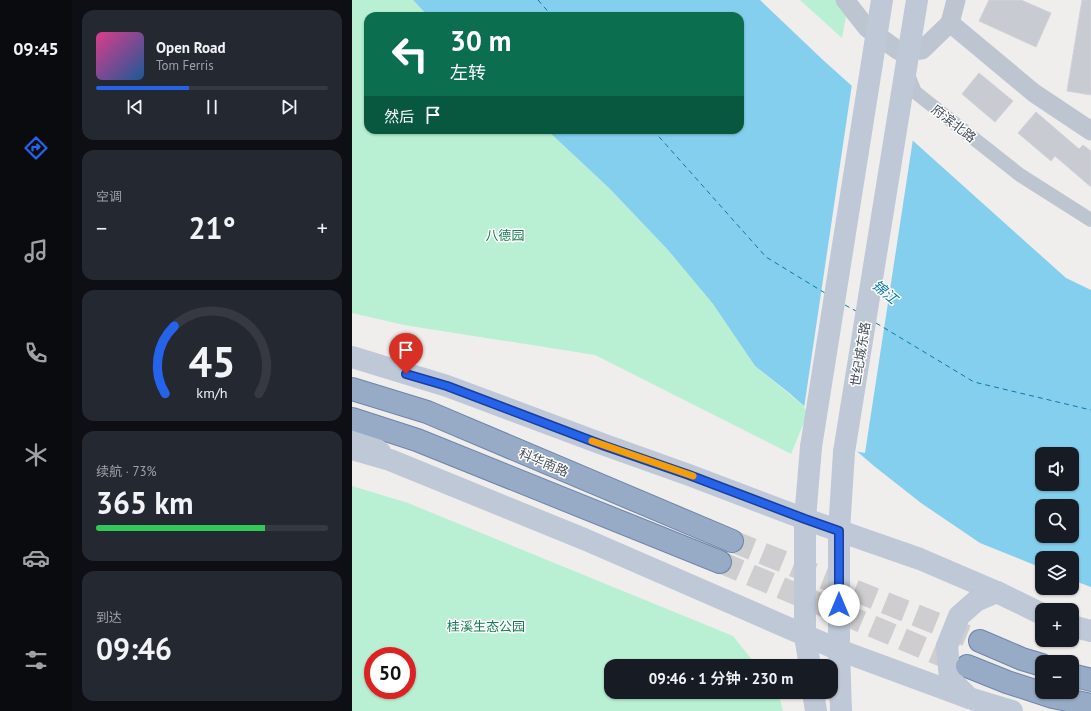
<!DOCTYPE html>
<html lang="zh">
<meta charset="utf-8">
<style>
:root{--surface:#171b24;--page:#242831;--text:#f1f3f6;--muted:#9ea1a6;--line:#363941;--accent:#2563eb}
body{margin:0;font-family:"PT Sans","Noto Sans SC",sans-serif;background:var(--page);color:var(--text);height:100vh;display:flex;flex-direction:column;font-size:15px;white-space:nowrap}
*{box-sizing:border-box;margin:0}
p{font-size:13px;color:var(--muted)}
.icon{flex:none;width:22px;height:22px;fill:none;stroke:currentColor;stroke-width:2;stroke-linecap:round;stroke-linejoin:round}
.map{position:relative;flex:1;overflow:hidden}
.panel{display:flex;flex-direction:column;gap:10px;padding:10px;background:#0d0f14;width:280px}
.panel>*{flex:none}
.guide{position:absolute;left:12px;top:12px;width:380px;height:122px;border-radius:12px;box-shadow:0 1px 3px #0004;background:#0b6e4f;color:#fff;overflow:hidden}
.tools{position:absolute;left:683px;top:447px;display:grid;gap:8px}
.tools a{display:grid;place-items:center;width:44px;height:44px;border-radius:8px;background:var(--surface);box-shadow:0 1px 3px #0004;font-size:20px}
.speed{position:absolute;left:12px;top:647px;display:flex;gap:8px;font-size:20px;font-weight:700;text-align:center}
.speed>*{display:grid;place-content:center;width:52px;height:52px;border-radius:50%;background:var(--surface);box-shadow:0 1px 3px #0004;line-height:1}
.speed .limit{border:6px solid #d22;background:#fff;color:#111}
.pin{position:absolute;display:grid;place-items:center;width:34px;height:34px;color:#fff;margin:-41px -17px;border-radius:50% 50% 50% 0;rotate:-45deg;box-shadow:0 0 4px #0007}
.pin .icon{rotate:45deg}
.me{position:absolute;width:44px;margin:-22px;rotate:0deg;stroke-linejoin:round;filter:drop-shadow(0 0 3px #0008)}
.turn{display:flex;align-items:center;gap:14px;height:84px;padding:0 20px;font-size:18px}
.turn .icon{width:52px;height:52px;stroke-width:2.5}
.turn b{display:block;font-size:28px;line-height:34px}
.then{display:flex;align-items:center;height:38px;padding:0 20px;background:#0003;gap:8px;font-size:15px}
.big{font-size:30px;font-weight:600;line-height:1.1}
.panel .widget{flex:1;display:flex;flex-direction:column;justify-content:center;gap:6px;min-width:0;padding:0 14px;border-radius:12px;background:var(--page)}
.panel .dial{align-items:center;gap:0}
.dial svg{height:104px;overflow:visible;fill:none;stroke:var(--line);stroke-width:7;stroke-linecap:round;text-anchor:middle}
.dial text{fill:var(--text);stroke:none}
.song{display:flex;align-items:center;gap:12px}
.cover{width:48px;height:48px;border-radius:6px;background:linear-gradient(135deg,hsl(330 70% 55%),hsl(210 70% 35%))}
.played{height:4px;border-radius:2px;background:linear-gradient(90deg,var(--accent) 40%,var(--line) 40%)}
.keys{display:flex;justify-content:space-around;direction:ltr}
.heat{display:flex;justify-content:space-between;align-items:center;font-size:22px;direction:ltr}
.charge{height:6px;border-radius:3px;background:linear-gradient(90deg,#34c759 73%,var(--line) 0)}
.trip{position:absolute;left:252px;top:659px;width:234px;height:40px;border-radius:12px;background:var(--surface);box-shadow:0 1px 3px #0004;font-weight:600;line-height:40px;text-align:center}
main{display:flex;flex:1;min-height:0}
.tab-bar{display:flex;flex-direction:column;width:72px;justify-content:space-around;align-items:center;background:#090b0e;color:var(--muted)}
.tab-bar .icon{width:28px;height:28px}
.tab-bar .on{color:var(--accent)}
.tab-bar b{font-size:18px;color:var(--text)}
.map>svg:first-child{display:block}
</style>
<main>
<nav class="tab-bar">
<b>09:45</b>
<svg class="icon on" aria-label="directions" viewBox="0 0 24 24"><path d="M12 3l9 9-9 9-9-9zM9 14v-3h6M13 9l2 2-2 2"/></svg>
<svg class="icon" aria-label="music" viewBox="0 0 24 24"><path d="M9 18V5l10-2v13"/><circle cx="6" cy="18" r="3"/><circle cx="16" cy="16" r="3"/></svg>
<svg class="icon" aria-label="phone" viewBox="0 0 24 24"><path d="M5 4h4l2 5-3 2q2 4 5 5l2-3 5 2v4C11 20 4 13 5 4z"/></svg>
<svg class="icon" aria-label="climate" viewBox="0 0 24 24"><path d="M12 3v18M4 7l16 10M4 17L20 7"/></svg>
<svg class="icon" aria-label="car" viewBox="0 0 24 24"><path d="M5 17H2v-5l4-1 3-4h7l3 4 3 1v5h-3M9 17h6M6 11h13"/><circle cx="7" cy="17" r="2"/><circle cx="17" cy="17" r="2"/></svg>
<svg class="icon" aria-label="filters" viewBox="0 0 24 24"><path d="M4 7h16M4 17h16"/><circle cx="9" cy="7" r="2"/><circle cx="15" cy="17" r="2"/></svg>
</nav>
<section class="panel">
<div class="widget">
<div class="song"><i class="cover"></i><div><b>Open Road</b><p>Tom Ferris</p></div></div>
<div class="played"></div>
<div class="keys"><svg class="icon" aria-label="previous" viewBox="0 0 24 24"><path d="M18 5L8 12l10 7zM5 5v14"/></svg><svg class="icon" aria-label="pause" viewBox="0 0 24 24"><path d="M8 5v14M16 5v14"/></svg><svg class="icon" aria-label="next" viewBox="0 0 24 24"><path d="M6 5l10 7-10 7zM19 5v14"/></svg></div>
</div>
<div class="widget"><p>空调</p>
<div class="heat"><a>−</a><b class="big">21°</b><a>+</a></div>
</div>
<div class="widget dial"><svg viewBox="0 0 100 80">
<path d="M14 69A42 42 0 1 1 86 69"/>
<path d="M14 69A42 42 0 0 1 21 17" stroke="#2563eb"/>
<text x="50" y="56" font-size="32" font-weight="700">45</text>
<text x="50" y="72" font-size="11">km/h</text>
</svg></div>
<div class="widget"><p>续航 · 73%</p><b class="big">365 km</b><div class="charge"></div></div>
<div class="widget"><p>到达</p><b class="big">09:46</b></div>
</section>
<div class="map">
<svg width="739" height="711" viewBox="0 0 739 711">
<rect width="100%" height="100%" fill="#f0eded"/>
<g fill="#b9f0d3" fill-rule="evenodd">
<path d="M 0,0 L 61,0 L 76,16 L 16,16 L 16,130 L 195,130 L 257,188 L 316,250 L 361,304 L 403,366 L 457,410 L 439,454 L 243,355 L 52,325 L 0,313 Z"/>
<path d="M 448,0 L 497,0 L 490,38 Z"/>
<path d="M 0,486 L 56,503 L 381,636 L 405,666 L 259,666 L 259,692 L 426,692 L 431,711 L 0,711 ZM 21,656 L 55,656 L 55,690 L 21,690 Z"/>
</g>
<path fill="#85cfee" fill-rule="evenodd" d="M 61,0 L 408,0 L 471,60 L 714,278 L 739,290 L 739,587 L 720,580 L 720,558 L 690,558 L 690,568 L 628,543 L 569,503 L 522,466 L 436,392 L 403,366 L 361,304 L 316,250 L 257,188 L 195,130 L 388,130 L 388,16 L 76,16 ZM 690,454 L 720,454 L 720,484 L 690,484 ZM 690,506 L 720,506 L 720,536 L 690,536 Z"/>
<path fill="#f0eded" d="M 500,84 L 561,139 L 513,453 L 502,451 L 452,408 Z"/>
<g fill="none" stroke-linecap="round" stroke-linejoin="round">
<g stroke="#087aaa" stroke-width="1" stroke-dasharray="5 4" stroke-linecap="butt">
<path d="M 186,0 L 200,16"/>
<path d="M 301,130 L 414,257 L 473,293"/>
<path d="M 493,305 L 504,311"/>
<path d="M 524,323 L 622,382 L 739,410"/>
</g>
</g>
<g fill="#c9cbd3" stroke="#d1d2d9">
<path d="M 637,0 L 669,0 L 699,13 L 684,47 L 627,21 Z"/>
<path d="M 730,0 L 739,0 L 739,95 L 715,91 Z"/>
<path d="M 627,73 L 661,101 L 643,122 L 610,94 Z"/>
<path d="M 684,112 L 727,149 L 731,145 L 739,151 L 739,187 L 703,156 L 699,161 L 666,133 Z"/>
</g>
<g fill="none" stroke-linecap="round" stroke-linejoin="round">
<g stroke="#cecdd0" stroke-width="22" stroke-dasharray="22 11" stroke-linecap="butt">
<path d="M 380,541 L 628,641"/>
<path d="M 368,562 L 612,665"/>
</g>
<g stroke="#6e85a9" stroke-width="24">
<g id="trunk">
<path d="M 0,389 L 75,412 L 380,541"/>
<path d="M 0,419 L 65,440 L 368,562"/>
<path d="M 628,641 L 670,659 L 690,665"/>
<path d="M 615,666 L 655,682 L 701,697 L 739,705"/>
<path d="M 720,675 L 739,680"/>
</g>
</g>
<path stroke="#bdc6d0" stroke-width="14" d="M 555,72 L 563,92 L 668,175 L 739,220"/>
<g stroke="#bdc6d0" stroke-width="19">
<path d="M 493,0 L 515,28 L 547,51 L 570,50 L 598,23"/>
<path d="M 598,23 L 682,93 L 739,131"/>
<path d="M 598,23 L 604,0"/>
</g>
<g stroke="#bfc8d7" stroke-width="22">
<path d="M 0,357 L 95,386 L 253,445 L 337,475 L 453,519 L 568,559 L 645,592 L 690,614"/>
<path d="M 0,431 L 28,452"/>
<path d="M 0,449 L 38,460 L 232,539 L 487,650 L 617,698 L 660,711"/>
<path d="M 720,626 L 739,631"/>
<path d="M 458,666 L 453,636 L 453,519 L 459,447"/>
<path d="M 461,692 L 464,711"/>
<path d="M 616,697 L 598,679 L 595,646 L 607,616 L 624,601 L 645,592"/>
<path d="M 489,711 L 487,650 L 487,531 L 492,452"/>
</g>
<use href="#trunk" stroke="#97aac6" stroke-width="22"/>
<g stroke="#bfc8d7" stroke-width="22">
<path d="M 459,447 L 530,0"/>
<path d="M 492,452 L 565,0"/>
</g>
</g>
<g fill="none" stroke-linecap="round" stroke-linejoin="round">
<g stroke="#184099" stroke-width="10">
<path id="route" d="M 54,374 L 95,386 L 253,446 L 337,475 L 453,519 L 487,531 L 487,605"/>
</g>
<use href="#route" stroke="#2563eb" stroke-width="7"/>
<path stroke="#f59e0b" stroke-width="7" d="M 240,441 L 341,476"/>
</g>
<g text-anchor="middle" stroke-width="3" stroke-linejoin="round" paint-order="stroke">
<g font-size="13" fill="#454e5b" stroke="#fff">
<text transform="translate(602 123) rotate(38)" y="5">府滨北路</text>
<text transform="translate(508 354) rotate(-81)" y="5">世纪城东路</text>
<text transform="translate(192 462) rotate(23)" y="5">科华南路</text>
</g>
<g font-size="13" fill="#147e52" stroke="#fff">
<text x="153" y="240">八德园</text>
<text x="134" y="631">桂溪生态公园</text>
</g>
<g font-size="14" font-style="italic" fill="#087aaa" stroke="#fff">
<text transform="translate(533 292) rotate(40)" y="5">锦江</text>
</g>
</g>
</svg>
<div class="tools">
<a><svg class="icon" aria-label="sound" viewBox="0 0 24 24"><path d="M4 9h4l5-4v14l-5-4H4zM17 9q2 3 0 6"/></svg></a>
<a><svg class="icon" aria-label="search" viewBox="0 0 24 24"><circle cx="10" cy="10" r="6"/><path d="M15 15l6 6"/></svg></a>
<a><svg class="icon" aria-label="layers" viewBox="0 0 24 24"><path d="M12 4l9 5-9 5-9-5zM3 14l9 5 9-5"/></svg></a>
<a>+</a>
<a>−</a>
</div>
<div class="speed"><div class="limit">50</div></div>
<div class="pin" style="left:54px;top:374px;background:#d93025"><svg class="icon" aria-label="arrive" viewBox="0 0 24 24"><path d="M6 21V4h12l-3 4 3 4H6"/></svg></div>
<svg class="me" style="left:487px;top:605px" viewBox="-20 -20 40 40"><circle r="19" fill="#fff"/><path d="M0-13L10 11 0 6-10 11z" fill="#2563eb"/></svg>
<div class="trip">09:46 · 1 分钟 · 230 m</div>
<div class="guide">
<div class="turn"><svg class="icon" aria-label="left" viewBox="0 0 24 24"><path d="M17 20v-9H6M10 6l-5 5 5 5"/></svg><div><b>30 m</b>左转</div></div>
<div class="then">然后<svg class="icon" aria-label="arrive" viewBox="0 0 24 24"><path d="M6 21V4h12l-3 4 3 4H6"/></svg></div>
</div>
</div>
</main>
